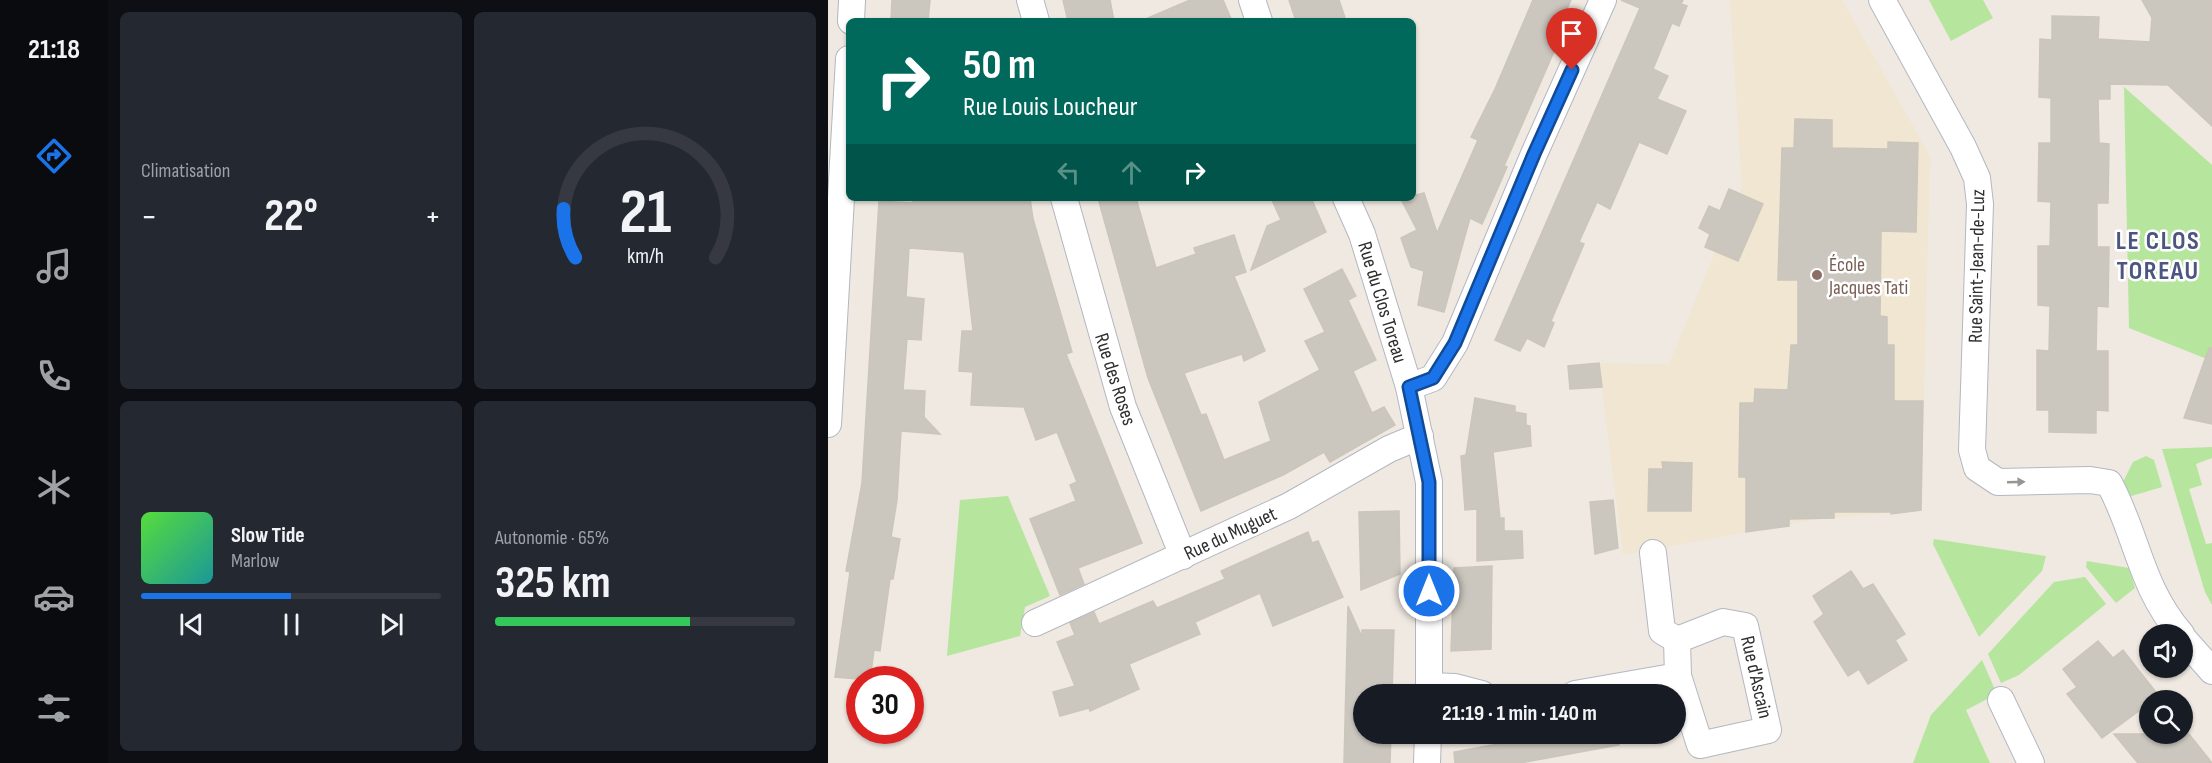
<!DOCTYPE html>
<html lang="fr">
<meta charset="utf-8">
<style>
:root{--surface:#171b24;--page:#242831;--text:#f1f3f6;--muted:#9ea1a6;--line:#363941;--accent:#1a73e8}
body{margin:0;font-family:"Sofia Sans Condensed",sans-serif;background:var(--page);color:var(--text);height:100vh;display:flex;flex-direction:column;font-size:22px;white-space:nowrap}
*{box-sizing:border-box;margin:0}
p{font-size:20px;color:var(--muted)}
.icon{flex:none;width:33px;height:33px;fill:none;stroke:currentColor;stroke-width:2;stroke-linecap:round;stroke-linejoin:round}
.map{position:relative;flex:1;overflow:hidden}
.drawer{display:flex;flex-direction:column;gap:12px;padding:12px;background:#0d0f14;width:720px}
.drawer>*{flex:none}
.top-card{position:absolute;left:18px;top:18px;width:570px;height:183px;border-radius:9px;box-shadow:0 2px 4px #0004;background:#00695c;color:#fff;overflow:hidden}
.controls{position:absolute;left:1311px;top:624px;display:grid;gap:12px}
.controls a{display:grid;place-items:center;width:54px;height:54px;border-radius:50%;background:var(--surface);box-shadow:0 2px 4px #0004;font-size:30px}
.speed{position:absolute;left:18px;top:666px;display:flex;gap:12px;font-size:30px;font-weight:700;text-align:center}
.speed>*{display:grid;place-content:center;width:78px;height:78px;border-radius:50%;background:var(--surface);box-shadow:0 2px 4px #0004;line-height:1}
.speed .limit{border:9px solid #d22;background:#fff;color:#111}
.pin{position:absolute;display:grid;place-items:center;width:51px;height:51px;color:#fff;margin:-62px -26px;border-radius:50% 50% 50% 0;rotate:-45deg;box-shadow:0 0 6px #0007}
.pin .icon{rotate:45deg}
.me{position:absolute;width:66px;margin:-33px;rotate:0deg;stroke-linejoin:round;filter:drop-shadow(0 0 4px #0008)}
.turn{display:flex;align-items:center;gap:21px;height:126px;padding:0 18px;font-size:27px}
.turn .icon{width:78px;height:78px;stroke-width:2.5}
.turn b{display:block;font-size:42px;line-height:51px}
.lanes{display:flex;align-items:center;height:57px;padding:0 18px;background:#0003;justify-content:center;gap:30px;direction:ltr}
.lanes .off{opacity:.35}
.big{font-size:45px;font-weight:700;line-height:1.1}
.drawer .card{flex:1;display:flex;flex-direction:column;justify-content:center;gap:9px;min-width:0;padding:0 21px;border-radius:9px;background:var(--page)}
.drawer .dial{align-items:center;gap:0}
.dial svg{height:156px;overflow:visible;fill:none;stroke:var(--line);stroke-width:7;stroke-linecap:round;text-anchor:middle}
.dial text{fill:var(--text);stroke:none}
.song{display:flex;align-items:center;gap:18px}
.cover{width:72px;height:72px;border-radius:9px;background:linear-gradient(135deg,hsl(110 70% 55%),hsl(180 70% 35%))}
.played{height:6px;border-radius:3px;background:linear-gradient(90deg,var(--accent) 50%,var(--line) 50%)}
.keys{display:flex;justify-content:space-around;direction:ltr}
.heat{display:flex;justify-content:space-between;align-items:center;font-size:33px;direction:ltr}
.charge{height:9px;border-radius:4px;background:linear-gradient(90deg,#34c759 65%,var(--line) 0)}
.drawer .tiles{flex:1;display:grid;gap:12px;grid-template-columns:repeat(2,1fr)}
.trip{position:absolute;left:525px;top:684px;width:333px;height:60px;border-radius:30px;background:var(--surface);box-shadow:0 2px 4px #0004;font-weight:700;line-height:60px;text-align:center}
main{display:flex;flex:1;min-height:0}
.dock{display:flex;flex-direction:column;width:108px;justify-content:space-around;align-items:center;background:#090b0e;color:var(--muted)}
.dock .icon{width:42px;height:42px}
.dock .selected{color:var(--accent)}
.dock b{font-size:27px;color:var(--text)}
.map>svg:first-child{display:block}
</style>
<main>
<nav class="dock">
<b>21:18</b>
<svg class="icon selected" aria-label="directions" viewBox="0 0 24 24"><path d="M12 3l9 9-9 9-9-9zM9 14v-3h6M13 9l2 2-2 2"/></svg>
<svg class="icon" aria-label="music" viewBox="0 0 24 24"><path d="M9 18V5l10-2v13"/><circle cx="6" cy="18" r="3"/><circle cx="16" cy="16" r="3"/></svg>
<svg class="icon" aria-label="phone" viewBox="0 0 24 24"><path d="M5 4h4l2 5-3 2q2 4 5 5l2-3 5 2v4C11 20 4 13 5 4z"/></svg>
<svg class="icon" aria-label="climate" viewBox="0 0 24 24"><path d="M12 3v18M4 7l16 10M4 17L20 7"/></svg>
<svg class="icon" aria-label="car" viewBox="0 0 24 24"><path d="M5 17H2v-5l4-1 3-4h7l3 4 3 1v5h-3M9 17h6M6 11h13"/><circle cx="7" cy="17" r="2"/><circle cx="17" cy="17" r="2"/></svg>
<svg class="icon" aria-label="filters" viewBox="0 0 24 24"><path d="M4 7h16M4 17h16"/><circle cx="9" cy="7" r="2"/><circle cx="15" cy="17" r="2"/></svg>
</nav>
<section class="drawer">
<div class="tiles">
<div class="card"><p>Climatisation</p>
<div class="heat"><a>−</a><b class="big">22°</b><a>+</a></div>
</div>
<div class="card dial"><svg viewBox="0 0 100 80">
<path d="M14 69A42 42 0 1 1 86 69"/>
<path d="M14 69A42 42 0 0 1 8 44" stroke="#1a73e8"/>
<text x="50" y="56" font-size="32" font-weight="700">21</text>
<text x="50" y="72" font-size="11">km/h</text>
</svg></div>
<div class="card">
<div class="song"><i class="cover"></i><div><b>Slow Tide</b><p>Marlow</p></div></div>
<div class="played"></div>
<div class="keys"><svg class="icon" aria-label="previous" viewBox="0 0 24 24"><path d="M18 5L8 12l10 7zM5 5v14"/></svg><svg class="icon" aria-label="pause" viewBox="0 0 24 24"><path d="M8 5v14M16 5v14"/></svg><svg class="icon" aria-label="next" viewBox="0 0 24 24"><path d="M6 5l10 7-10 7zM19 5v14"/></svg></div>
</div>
<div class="card"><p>Autonomie · 65%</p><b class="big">325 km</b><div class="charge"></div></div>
</div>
</section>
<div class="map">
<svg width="1384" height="763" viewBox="0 0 1384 763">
<rect width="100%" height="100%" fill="#efe9e1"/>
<path fill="#f0e6d1" d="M 902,0 L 1014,0 L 1102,156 L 1093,510 L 990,519 L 795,555 L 771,363 L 841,364 L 914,187 Z"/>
<g fill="#b6e59e">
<path d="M 1101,0 L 1155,0 L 1165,18 L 1123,41 Z"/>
<path d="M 1296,87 L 1384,165 L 1384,361 L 1301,328 Z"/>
<path d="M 1384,447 L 1384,458 L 1368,464 L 1374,485 L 1361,489 L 1378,544 L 1384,543 L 1384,605 L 1377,592 L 1334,449 Z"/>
<path d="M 1318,456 L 1326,460 L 1334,487 L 1300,497 L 1295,482 L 1305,462 Z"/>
<path d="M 180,496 L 222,596 L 197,607 L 192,636 L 119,656 L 132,500 Z"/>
<path d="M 1106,539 L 1218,556 L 1214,571 L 1151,637 L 1105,544 Z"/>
<path d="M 1259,561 L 1301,568 L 1307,588 L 1288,603 L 1258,567 Z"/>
<path d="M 1257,577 L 1278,604 L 1191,675 L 1173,683 L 1160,654 L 1226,582 Z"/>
<path d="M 1154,660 L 1169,694 L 1138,710 L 1162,763 L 1085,763 L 1103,715 Z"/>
</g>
<g fill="#cbc7bf" stroke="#cbc5ba" stroke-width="1.5">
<path d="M 64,0 L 102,0 L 100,21 L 63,21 Z"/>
<path d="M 235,0 L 282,0 L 286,21 L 240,21 Z"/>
<path d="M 362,0 L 395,0 L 404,21 L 313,21 Z"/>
<path d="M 461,0 L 511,0 L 518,21 L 468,21 Z"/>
<path d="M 705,0 L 743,0 L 733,22 L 738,24 L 676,166 L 679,167 L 654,224 L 642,218 L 616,312 L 590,305 L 596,271 L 583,267 L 573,238 L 589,230 L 573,199 L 596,193 L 609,233 L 650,140 L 643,137 L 667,89 Z"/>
<path d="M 793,0 L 855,0 L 853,4 L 859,6 L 851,26 L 844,23 L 825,69 L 840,76 L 829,99 L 858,111 L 839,154 L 811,142 L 782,209 L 769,202 L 751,242 L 756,244 L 723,321 L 726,323 L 716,347 L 699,338 L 692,351 L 667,340 L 812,8 Z"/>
<path d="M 1314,0 L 1384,0 L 1384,126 L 1340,85 L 1282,84 L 1282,99 L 1270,99 L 1271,143 L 1281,144 L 1280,203 L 1269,203 L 1269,247 L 1281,247 L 1280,307 L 1269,306 L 1268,351 L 1280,351 L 1280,411 L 1268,410 L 1268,433 L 1221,432 L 1221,410 L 1209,410 L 1209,350 L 1221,351 L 1222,306 L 1210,305 L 1210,246 L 1222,246 L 1223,202 L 1210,201 L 1211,143 L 1223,143 L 1223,98 L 1211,97 L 1212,39 L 1224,40 L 1224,16 L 1271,17 L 1270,39 L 1322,42 L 1324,18 Z"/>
<path d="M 967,119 L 1004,120 L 1004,148 L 1060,149 L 1060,142 L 1090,143 L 1088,232 L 1053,231 L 1052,316 L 1059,317 L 1059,345 L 1066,345 L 1066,401 L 1095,401 L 1093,510 L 1063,514 L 1063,512 L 1006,512 L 1006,518 L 961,519 L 961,526 L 918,532 L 918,477 L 911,477 L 912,403 L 926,403 L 927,389 L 960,390 L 963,345 L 970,345 L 970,280 L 950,280 L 954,148 L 966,148 Z"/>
<path d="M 901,189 L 935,204 L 910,261 L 877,247 L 882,234 L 871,228 L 881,206 L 892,211 Z"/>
<path d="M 85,198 L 202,198 L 205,219 L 244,352 L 238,354 L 314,543 L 250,568 L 256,584 L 232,595 L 202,519 L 248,501 L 242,485 L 249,482 L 229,432 L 208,440 L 196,407 L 143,405 L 145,372 L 131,371 L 134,331 L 145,331 L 136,252 L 81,248 L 78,297 L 96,299 L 93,340 L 79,339 L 75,390 L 97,391 L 96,417 L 112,434 L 73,431 L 69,500 L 63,537 L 72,539 L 65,579 L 62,579 L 52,651 L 46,650 L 42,680 L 7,677 L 22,572 L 18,571 L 34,483 L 51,201 L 85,203 Z"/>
<path d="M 270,198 L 308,198 L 328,268 L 368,254 L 366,248 L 406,235 L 418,272 L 406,276 L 437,351 L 416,361 L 414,354 L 356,373 L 373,415 L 378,414 L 396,460 L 443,441 L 431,402 L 492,370 L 477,341 L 497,332 L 476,289 L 514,269 L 528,296 L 520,300 L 548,360 L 525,371 L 544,413 L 556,407 L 567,425 L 502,462 L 496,452 L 455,475 L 373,511 L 320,378 Z"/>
<path d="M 443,198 L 483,198 L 498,232 L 423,270 L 439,226 L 453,220 Z"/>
<path d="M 1381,348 L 1384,348 L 1384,424 L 1356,418 Z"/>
<path d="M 771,363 L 774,387 L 742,389 L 740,366 Z"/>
<path d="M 647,398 L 687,406 L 687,412 L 698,414 L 698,425 L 702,426 L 703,446 L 665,452 L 672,518 L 676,518 L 676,531 L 694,531 L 695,558 L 649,561 L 649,509 L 637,510 L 633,456 L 638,455 Z"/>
<path d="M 834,462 L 864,463 L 863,511 L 820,511 L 821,469 L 835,469 Z"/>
<path d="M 785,500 L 790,548 L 767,554 L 762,502 Z"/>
<path d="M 571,511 L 572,574 L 533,590 L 531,512 Z"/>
<path d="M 480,532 L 484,543 L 490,541 L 515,597 L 445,626 L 432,593 L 367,622 L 372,634 L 301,664 L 311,689 L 262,711 L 261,708 L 232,716 L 225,692 L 247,686 L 229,642 L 247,635 L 242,623 L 266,612 L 271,624 L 325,601 L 329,608 L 397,579 L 393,571 Z"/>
<path d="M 664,566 L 663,649 L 623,651 L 626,568 Z"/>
<path d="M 1023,571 L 1035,589 L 1045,584 L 1077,634 L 1067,640 L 1079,660 L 1040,684 L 1031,669 L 1020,676 L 986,622 L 996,614 L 985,596 Z"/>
<path d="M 520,606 L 534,637 L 534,630 L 566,630 L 564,694 L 536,694 L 536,734 L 563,734 L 562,763 L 516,763 Z"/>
<path d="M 1270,641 L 1285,658 L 1295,650 L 1331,696 L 1274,738 L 1239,694 L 1249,687 L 1235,669 Z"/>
<path d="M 724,734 L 790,734 L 791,745 L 692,763 L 627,763 L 626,752 Z"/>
<path d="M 1286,734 L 1361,734 L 1384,763 L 1310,763 Z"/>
</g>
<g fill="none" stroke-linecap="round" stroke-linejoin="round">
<g stroke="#b4b7c1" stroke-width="28">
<g id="street">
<path d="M 202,0 L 208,21"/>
<path d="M 424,0 L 431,21"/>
<path d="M 1054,0 L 1135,147 L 1149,178 L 1152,204 L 1144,450 L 1149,468 L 1170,482 L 1262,480 L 1281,483 C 1309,534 1312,587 1353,634"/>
<path d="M 23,21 L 24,0"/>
<path d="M 236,198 L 295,407 L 355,556"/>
<path d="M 518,198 L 534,234 L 581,387 L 601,482 L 601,694"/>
<path d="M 581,387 L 605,378 L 627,343 L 706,154 L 775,0"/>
<path d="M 0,424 L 21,59"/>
<path d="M 825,553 L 834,631 L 849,640"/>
<path d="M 895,622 L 917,626 L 940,730 L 872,745 L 850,676 L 849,640 Z"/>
<path d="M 207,623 L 461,506 L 561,449 L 592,436"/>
<path d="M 1354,637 L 1384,671"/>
<path d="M 601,686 L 627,687 L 654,694"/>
<path d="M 747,694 L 850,676"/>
<path d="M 1173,700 L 1203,763"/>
<path d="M 599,763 L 600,734"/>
</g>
</g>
<use href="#street" stroke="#fff" stroke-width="26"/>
</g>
<defs><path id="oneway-solid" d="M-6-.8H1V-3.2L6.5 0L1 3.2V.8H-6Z" transform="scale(1.5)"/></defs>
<use fill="#969696" href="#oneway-solid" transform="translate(1188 482) rotate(-2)"/>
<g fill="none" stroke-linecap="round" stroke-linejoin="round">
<g stroke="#114b97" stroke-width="15">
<path id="route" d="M 601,591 L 601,482 L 581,387 L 605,378 L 627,343 L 706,154 L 744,70"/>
</g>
<use href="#route" stroke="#1a73e8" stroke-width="10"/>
</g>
<circle fill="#8d6e63" stroke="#fff" stroke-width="2" cx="989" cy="275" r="6"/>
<g text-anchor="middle" stroke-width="5" stroke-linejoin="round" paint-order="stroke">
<g font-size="20" fill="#785e54" stroke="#fff" text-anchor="start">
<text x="1001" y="271">École<tspan x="1001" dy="23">Jacques Tati</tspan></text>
</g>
<g font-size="20" fill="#2e2e2e" stroke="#fff">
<text transform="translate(1148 266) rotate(-89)" y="7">Rue Saint-Jean-de-Luz</text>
<text transform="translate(555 302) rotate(73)" y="7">Rue du Clos Toreau</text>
<text transform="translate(288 379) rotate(72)" y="7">Rue des Roses</text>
<text transform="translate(402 533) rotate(-25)" y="7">Rue du Muguet</text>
<text transform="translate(929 677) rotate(77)" y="7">Rue d'Ascain</text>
</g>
<g font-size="26" font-weight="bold" letter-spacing="1.5" fill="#4d5680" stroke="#fff">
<text x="1330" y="249">LE CLOS<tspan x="1330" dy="30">TOREAU</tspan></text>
</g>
</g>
</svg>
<div class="controls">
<a><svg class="icon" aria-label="sound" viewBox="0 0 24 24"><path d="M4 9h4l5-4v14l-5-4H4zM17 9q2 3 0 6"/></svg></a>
<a><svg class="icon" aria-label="search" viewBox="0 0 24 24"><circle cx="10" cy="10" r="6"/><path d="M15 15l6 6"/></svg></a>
</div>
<div class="speed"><div class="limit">30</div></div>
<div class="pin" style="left:744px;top:70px;background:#d93025"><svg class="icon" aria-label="arrive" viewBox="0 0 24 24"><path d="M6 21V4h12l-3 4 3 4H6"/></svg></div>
<svg class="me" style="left:601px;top:591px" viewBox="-20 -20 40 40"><circle r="17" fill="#1a73e8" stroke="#fff" stroke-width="3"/><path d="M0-11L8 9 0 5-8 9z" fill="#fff"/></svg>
<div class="trip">21:19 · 1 min · 140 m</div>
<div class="top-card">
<div class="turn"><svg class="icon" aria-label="right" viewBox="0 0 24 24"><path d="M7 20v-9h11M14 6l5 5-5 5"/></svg><div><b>50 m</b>Rue Louis Loucheur</div></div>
<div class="lanes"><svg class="icon off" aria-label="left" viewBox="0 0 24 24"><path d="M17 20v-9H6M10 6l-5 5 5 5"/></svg><svg class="icon off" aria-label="ahead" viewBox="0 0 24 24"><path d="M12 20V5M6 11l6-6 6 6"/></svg><svg class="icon" aria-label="right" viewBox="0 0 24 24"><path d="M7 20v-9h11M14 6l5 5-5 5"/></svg></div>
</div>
</div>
</main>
